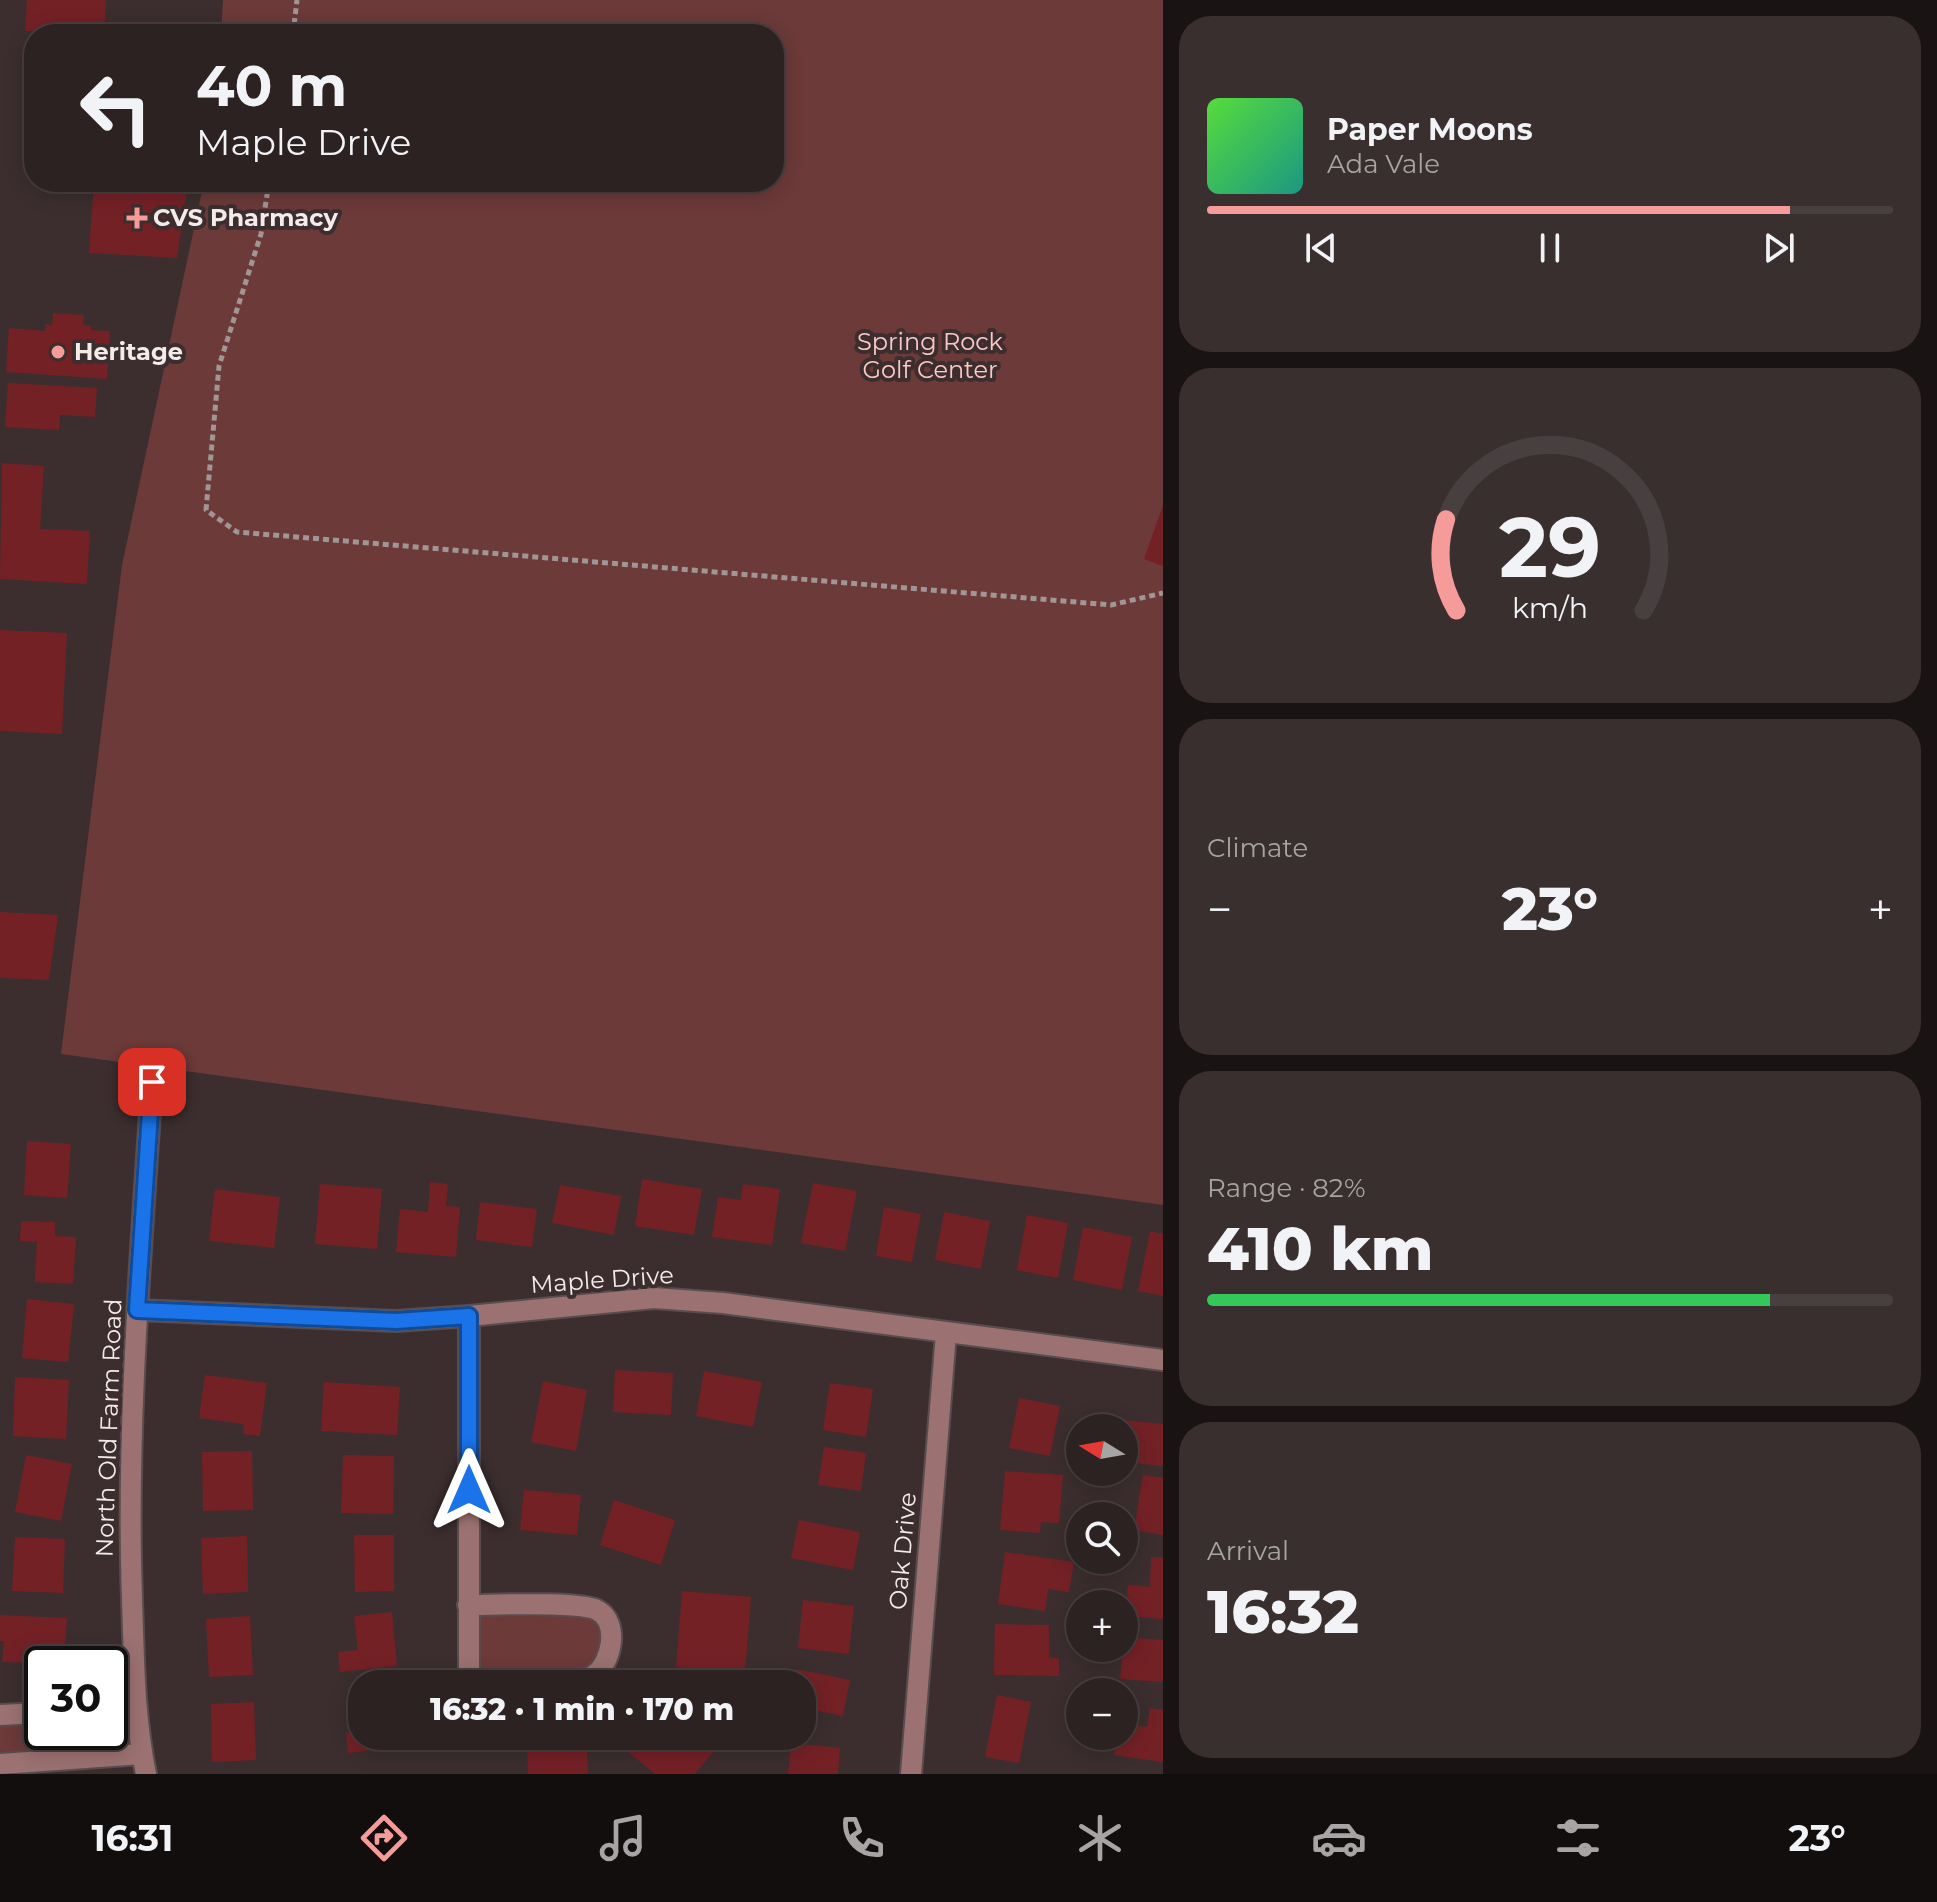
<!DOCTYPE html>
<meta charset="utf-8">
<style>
:root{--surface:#2d2222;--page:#392f2f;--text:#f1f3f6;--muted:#a7a4a5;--line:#483f40;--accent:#f59b9a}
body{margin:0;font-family:Montserrat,sans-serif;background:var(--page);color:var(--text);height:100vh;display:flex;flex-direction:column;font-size:30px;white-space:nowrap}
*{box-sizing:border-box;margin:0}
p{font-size:26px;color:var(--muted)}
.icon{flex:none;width:44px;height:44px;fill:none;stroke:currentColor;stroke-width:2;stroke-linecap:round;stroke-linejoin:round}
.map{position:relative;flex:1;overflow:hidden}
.side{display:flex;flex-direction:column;gap:16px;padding:16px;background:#191313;width:774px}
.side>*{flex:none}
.hud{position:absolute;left:24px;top:24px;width:760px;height:168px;border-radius:32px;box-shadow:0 4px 20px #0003,0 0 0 2px var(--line);background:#2d2222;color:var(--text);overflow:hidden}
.needle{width:52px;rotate:281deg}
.controls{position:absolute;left:1066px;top:1414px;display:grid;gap:16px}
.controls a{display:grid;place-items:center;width:72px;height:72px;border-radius:50%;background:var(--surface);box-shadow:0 4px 20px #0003,0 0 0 2px var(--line);font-size:40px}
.speed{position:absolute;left:24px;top:1646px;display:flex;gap:16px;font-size:40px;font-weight:700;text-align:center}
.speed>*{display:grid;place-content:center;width:104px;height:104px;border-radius:50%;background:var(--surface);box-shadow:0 4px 20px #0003,0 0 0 2px var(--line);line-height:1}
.speed .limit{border:4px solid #111;border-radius:12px;background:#fff;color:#111}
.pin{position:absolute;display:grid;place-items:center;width:68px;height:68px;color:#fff;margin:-34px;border-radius:16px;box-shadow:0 4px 12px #0006}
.me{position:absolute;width:88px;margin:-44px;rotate:0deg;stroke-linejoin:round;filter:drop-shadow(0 0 6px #0008)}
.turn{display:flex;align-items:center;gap:28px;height:168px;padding:0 40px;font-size:36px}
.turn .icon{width:104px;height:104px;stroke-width:2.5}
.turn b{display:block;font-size:56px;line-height:68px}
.big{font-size:60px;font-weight:800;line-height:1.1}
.side .widget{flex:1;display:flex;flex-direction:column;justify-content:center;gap:12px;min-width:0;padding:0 28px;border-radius:32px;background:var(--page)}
.side .dial{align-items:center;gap:0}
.dial svg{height:208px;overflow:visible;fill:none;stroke:var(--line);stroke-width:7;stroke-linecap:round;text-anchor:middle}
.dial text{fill:var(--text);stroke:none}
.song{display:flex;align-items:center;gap:24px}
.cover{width:96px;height:96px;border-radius:12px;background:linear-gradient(135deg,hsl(110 70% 55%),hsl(170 70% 35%))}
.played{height:8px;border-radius:4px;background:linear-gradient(90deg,var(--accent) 85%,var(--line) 85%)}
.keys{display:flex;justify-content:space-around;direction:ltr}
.heat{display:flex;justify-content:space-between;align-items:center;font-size:44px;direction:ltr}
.charge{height:12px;border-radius:6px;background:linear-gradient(90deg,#34c759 82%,var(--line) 0)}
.trip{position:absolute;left:348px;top:1670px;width:468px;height:80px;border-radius:32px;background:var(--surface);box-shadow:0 4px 20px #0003,0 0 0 2px var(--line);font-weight:800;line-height:80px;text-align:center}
.tab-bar{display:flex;height:128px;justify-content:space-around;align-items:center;background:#120e0e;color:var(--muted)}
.tab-bar .icon{width:56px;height:56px}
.tab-bar .active{color:var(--accent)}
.tab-bar b{font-size:36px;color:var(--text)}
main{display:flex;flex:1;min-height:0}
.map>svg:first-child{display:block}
</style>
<main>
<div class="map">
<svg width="1163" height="1774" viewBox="0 0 1163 1774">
<rect width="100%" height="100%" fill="#3c2e2e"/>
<g fill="#6b3a39">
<path d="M 223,0 L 1163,0 L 1163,1205 L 61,1054 L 122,565 L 204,182 L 774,182 L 774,34 L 221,34 Z"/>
<path d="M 472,1609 L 590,1612 L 605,1628 L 601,1664 L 573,1679 L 472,1683 Z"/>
<path d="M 42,1719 L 42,1732 L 110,1732 L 110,1725 L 122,1730 L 93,1751 L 0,1758 L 0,1722 Z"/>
</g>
<g fill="#742126">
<path d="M 27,0 L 106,0 L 104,34 L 25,31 Z"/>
<path d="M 94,182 L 188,182 L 177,258 L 89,253 Z"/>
<path d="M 53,313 L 84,315 L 83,325 L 91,326 L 91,330 L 110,331 L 107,379 L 6,372 L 9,328 L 45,331 L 45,324 L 52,325 Z"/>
<path d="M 8,383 L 97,388 L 95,417 L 60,415 L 59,430 L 5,427 Z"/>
<path d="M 2,463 L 44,466 L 40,529 L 90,531 L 87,584 L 0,579 Z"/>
<path d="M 1163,505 L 1163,566 L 1144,559 Z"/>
<path d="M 0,630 L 67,633 L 62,734 L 0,731 Z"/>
<path d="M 0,912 L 58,915 L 49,980 L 0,978 Z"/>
<path d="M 27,1141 L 71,1144 L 67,1198 L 24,1195 Z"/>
<path d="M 642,1179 L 702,1189 L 694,1235 L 635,1226 Z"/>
<path d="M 430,1182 L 448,1184 L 446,1206 L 460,1207 L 456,1257 L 396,1252 L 400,1209 L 428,1212 Z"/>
<path d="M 813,1183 L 857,1191 L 845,1251 L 801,1243 Z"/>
<path d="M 320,1184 L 382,1189 L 377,1249 L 315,1244 Z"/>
<path d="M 743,1184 L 780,1189 L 772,1245 L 712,1237 L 718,1197 L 741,1200 Z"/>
<path d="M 560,1185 L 621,1196 L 614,1235 L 552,1223 Z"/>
<path d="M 215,1189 L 280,1197 L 274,1248 L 209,1241 Z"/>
<path d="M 480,1202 L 537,1209 L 532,1247 L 476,1240 Z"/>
<path d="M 884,1207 L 921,1214 L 912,1262 L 876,1256 Z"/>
<path d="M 944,1212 L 990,1221 L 981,1269 L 935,1260 Z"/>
<path d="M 1027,1215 L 1068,1223 L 1058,1278 L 1017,1270 Z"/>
<path d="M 21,1221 L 55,1222 L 55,1236 L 76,1237 L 73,1284 L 35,1282 L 37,1242 L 20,1241 Z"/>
<path d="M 1083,1227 L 1132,1237 L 1122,1290 L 1073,1280 Z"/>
<path d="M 1150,1231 L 1163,1234 L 1163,1296 L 1138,1291 Z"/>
<path d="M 27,1299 L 74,1304 L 68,1362 L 22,1358 Z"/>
<path d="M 615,1370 L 673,1373 L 671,1415 L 613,1412 Z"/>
<path d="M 704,1371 L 762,1382 L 753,1427 L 696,1416 Z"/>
<path d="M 205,1375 L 267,1383 L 260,1436 L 243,1434 L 244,1424 L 199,1418 Z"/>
<path d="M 15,1377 L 69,1380 L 66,1439 L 13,1436 Z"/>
<path d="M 543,1381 L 587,1390 L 576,1451 L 531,1442 Z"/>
<path d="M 324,1382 L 400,1387 L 397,1435 L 321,1431 Z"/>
<path d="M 830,1383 L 873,1389 L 866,1437 L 823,1430 Z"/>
<path d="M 1019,1398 L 1060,1406 L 1050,1456 L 1009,1448 Z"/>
<path d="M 1123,1420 L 1163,1424 L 1163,1466 L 1124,1462 Z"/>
<path d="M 824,1447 L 866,1453 L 861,1491 L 818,1485 Z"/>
<path d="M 252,1451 L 253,1510 L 203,1511 L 202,1452 Z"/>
<path d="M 26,1455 L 72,1464 L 61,1521 L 15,1512 Z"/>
<path d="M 343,1455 L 394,1456 L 393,1514 L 341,1513 Z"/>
<path d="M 1005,1471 L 1063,1475 L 1059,1523 L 1041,1522 L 1040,1533 L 1000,1530 Z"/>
<path d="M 1143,1475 L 1163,1478 L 1163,1535 L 1134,1530 Z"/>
<path d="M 524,1490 L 581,1495 L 577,1535 L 520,1530 Z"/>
<path d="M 614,1500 L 675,1520 L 661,1565 L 600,1545 Z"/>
<path d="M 799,1520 L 860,1532 L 853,1570 L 791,1558 Z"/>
<path d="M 354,1535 L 394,1535 L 394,1591 L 355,1592 Z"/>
<path d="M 247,1536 L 248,1592 L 203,1594 L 201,1538 Z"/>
<path d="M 15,1537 L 65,1539 L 63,1593 L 12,1591 Z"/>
<path d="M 1005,1552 L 1074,1562 L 1069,1592 L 1048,1589 L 1045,1611 L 998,1604 Z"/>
<path d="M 1151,1557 L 1163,1558 L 1163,1619 L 1125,1616 L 1128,1585 L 1150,1587 Z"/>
<path d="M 682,1591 L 751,1597 L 745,1673 L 676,1667 Z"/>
<path d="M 803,1600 L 854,1606 L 849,1654 L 798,1648 Z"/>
<path d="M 392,1612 L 397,1666 L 340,1672 L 338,1652 L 358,1650 L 354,1616 Z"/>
<path d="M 0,1615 L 67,1618 L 64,1664 L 2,1662 L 4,1641 L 0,1641 Z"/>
<path d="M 250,1616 L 253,1675 L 209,1677 L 206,1619 Z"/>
<path d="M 995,1624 L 1049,1625 L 1049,1658 L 1059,1658 L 1059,1676 L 994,1675 Z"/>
<path d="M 1124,1637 L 1163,1640 L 1163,1682 L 1120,1679 Z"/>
<path d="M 796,1669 L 850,1680 L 843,1716 L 802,1708 L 802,1684 L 793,1684 Z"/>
<path d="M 997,1695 L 1031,1702 L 1019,1763 L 985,1757 Z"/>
<path d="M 254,1702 L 256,1760 L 212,1762 L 211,1704 Z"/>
<path d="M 1150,1708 L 1163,1710 L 1163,1762 L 1114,1755 L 1117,1736 L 1124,1736 L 1124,1724 L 1147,1727 Z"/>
<path d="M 362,1731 L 362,1736 L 403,1736 L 404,1746 L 348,1753 L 346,1733 Z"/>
<path d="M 639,1736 L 658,1737 L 726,1736 L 695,1774 L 655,1774 L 627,1751 Z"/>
<path d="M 791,1743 L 840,1748 L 838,1774 L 788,1774 Z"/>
<path d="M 587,1744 L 588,1774 L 528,1774 L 527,1748 Z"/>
</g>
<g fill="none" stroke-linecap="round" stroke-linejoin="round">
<g stroke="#594c4c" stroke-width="24">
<g id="minor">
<path d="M 137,1310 L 396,1321 L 469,1316 L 654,1298 L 723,1303 L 1163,1360"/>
<path d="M 468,1605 C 493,1605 579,1601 597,1610 C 620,1622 612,1663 594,1675 C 582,1684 568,1684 553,1684"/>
<path d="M 469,1684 L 469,1316"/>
<path d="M 110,1708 L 136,1707"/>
<path d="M 0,1715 L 42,1713"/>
<path d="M 0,1764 L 142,1754"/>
<path d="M 146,1774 C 134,1716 134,1658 132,1599 C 126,1426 141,1254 152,1082"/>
<path d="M 911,1774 L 946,1333"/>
</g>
</g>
<g stroke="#a19696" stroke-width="5" stroke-dasharray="6 4" stroke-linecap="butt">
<path d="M 293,34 L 297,0"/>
<path d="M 269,182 L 261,234 L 219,366 L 206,510 L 237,532 L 1111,605 L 1163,593"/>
</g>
<use href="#minor" stroke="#9b7271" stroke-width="20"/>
</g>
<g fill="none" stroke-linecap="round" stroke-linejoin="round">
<g stroke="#114b97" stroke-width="20">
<path id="route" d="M 152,1082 L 137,1310 L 396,1321 L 469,1316 L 469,1490"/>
</g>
<use href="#route" stroke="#1a73e8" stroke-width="14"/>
</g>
<g fill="#f59b9a" stroke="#3c2e2e" stroke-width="3">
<path d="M133 206h8v8h8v8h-8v8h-8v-8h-8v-8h8z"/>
<circle cx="58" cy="352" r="8"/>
</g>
<g text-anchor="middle" stroke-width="8" stroke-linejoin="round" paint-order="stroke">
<g font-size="24" font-weight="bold" fill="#f4ebeb" stroke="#3c2e2e" text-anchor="start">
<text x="153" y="226">CVS Pharmacy</text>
<text x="74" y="360">Heritage</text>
</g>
<g font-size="24" fill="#fcc9c7" stroke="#3c2e2e">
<text x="930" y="350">Spring Rock<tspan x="930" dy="28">Golf Center</tspan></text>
</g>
<g font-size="24" fill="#f4ebeb" stroke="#3c2e2e">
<text transform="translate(602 1280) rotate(-4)" y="8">Maple Drive</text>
<text transform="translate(109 1428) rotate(-88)" y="8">North Old Farm Road</text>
<text transform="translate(903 1551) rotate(-85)" y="8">Oak Drive</text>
</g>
</g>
</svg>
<div class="controls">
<a><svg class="needle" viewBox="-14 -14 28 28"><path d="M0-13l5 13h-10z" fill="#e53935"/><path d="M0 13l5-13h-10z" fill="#a7a4a5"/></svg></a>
<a><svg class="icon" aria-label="search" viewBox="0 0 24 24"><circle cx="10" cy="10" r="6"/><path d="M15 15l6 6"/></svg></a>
<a>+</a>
<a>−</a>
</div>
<div class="speed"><div class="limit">30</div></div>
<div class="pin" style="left:152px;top:1082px;background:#d93025"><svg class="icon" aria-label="arrive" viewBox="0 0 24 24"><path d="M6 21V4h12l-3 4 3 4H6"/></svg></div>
<svg class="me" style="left:469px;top:1490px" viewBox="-20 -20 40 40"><path d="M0-17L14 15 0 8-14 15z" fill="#1a73e8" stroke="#fff" stroke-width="4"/></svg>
<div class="trip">16:32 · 1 min · 170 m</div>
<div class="hud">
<div class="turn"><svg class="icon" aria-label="left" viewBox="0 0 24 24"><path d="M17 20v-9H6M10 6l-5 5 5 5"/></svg><div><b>40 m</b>Maple Drive</div></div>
</div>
</div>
<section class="side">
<div class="widget">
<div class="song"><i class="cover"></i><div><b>Paper Moons</b><p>Ada Vale</p></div></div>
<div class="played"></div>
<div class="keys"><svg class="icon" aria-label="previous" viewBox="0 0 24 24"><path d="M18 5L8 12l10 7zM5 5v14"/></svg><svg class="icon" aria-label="pause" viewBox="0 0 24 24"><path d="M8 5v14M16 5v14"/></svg><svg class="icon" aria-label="next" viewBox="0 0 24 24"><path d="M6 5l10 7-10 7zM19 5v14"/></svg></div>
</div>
<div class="widget dial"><svg viewBox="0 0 100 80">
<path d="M14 69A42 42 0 1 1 86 69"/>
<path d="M14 69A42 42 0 0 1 10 34" stroke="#f59b9a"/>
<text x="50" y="56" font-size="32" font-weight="700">29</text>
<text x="50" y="72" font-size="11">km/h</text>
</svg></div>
<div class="widget"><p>Climate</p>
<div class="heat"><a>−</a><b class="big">23°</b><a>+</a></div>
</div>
<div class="widget"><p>Range · 82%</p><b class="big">410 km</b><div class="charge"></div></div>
<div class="widget"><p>Arrival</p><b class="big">16:32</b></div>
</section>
</main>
<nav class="tab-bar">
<b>16:31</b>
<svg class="icon active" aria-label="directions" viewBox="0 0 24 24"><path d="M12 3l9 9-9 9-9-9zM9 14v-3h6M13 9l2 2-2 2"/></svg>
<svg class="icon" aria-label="music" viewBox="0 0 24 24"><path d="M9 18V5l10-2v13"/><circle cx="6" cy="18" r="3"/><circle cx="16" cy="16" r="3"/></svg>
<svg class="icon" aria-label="phone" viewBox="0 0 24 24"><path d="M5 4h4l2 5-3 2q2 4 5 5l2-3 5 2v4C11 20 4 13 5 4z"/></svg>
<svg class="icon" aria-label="climate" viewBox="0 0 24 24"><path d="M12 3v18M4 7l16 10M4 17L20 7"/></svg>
<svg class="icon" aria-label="car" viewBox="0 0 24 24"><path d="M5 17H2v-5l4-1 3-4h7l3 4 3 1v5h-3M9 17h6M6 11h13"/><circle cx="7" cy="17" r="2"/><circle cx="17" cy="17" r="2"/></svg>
<svg class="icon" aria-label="filters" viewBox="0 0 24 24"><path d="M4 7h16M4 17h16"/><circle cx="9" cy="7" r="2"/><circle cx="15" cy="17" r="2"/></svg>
<b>23°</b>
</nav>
